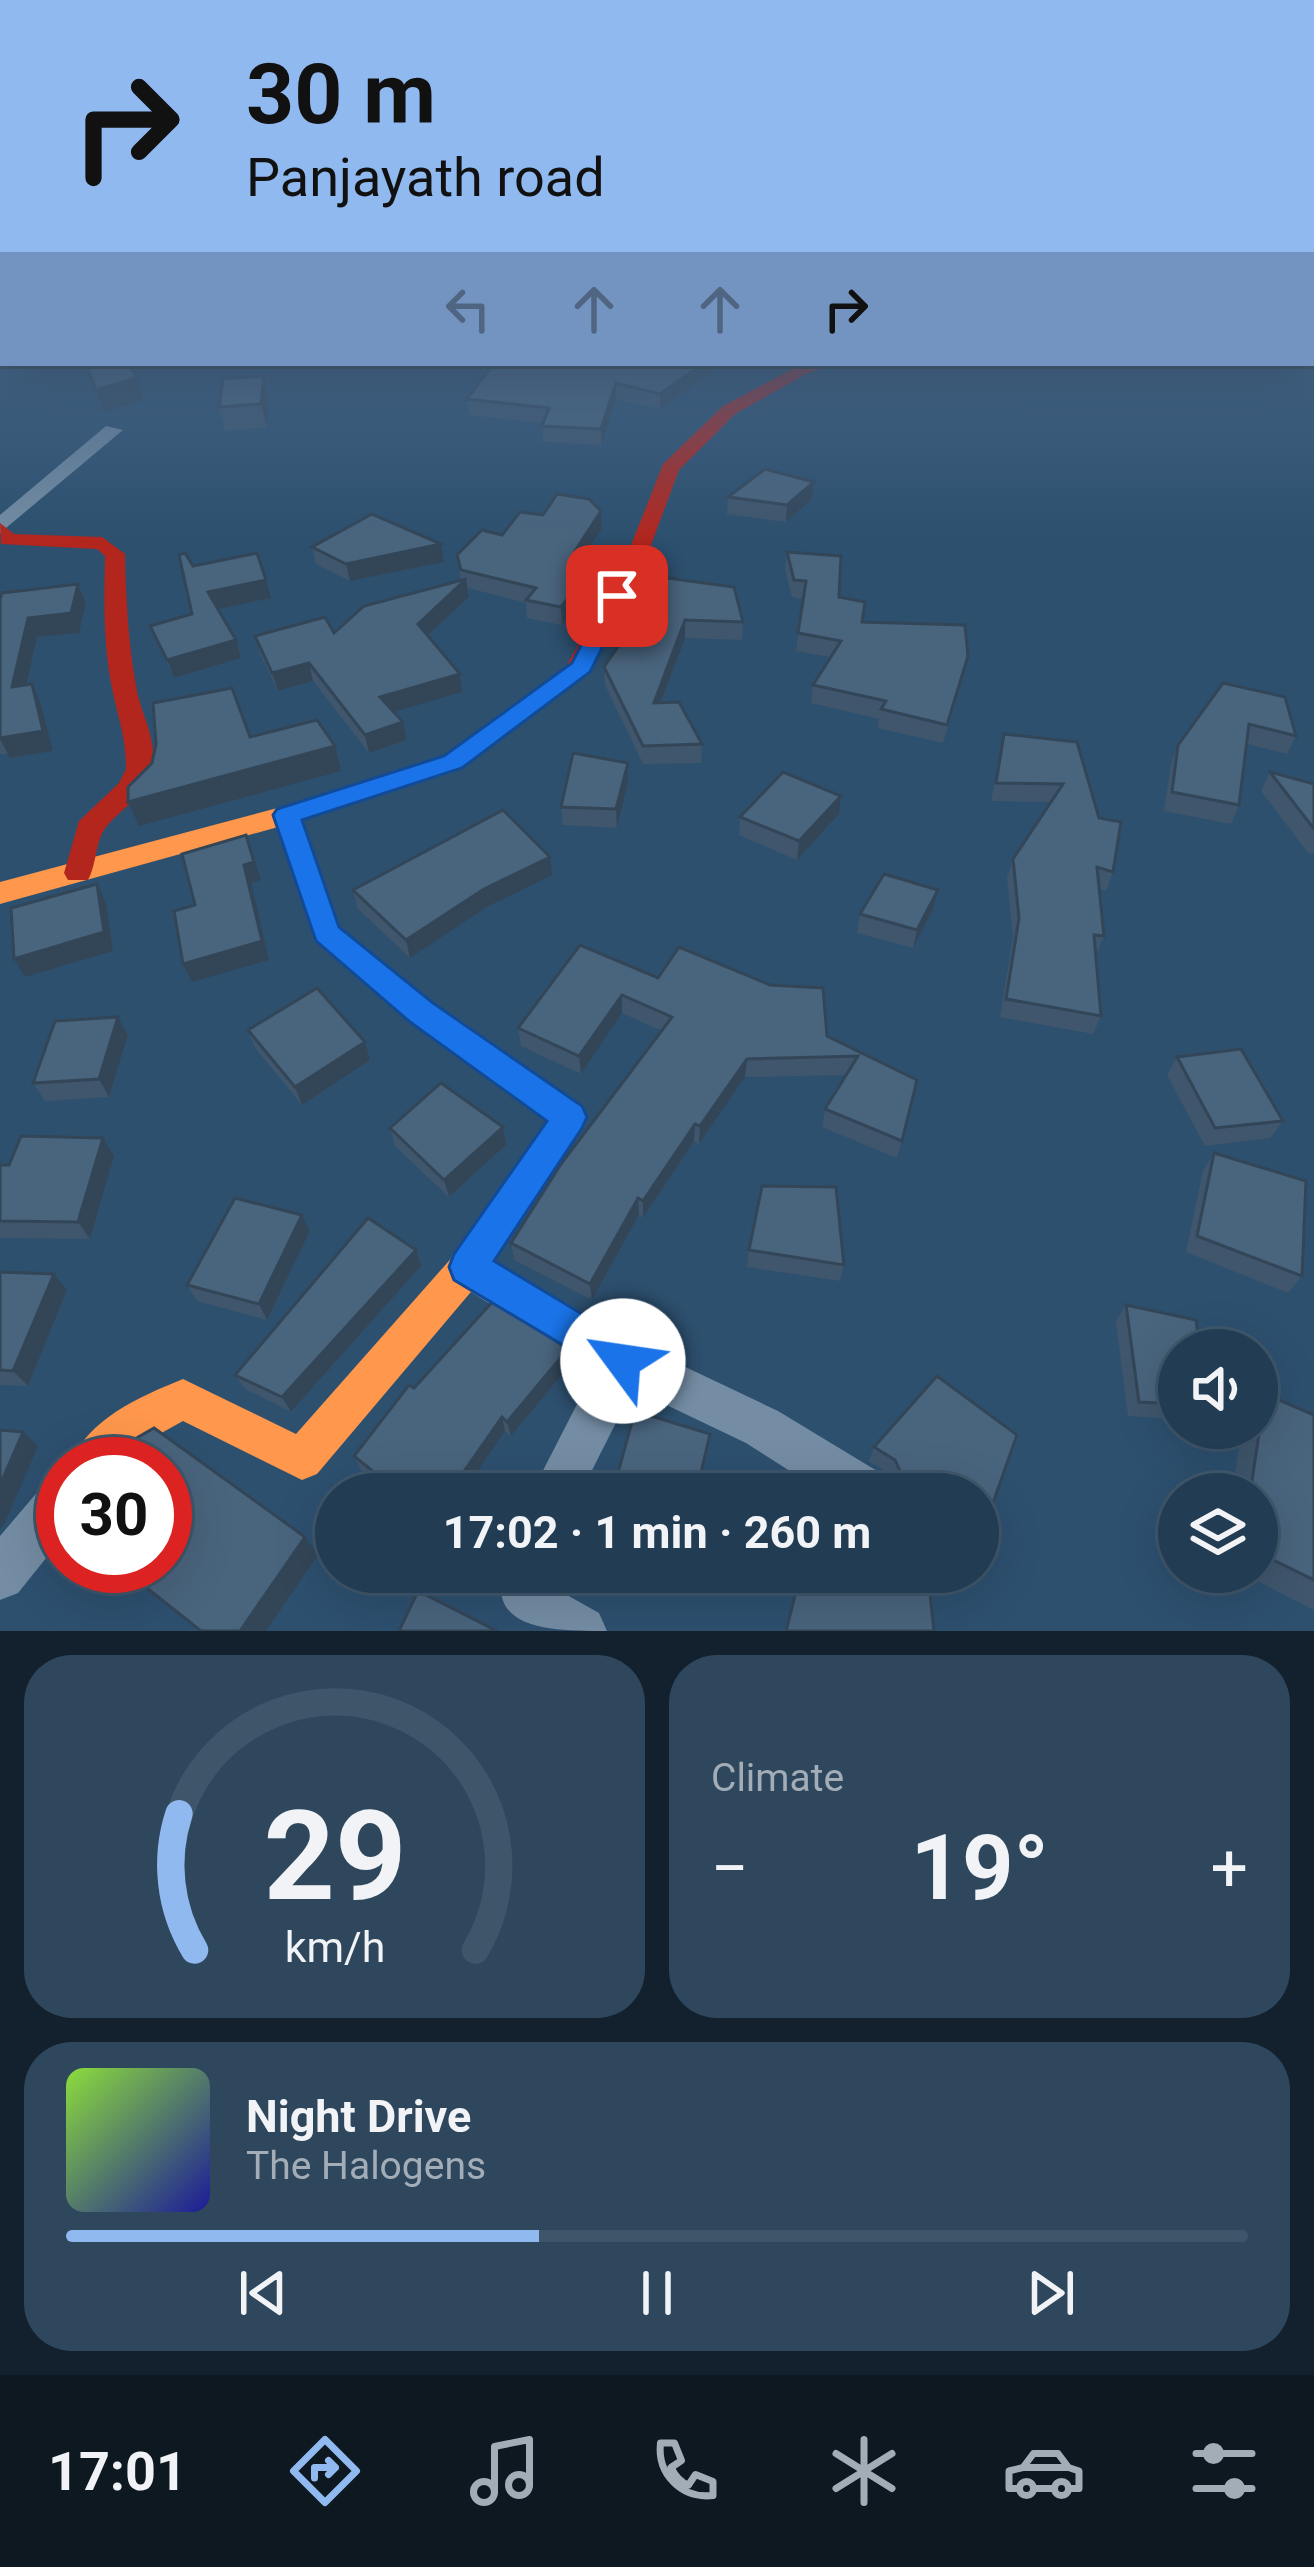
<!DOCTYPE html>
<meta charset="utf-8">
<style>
:root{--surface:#223c53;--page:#2e475d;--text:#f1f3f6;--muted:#a2adb8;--line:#3f566a;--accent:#90b9f0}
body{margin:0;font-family:Roboto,sans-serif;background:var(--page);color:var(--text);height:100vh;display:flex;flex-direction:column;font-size:45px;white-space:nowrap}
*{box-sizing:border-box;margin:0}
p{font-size:39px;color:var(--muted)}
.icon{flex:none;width:66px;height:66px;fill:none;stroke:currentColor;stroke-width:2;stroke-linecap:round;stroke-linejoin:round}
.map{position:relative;height:1631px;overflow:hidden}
.side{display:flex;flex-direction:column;gap:24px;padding:24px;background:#13212e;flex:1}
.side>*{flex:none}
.top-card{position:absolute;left:0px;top:0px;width:1314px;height:366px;box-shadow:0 12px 48px #0002,0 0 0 3px var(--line);background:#90b9f0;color:#111;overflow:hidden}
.tools{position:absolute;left:1158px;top:1329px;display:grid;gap:24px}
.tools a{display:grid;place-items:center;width:120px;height:120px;border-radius:50%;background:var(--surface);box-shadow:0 12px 48px #0002,0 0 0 3px var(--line);font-size:60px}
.speed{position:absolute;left:36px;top:1437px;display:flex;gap:24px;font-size:60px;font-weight:700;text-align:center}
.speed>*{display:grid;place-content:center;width:156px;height:156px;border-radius:50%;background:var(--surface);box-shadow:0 12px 48px #0002,0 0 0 3px var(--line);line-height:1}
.speed .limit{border:18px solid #d22;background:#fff;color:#111}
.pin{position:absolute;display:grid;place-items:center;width:102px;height:102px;color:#fff;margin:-51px;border-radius:24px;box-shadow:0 6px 18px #0006}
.me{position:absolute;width:132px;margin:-66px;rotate:301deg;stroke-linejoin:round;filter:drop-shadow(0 0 9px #0008)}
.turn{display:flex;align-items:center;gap:42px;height:252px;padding:0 48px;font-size:54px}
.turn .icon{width:156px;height:156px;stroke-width:2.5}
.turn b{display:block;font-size:84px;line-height:102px}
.lanes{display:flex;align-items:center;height:114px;padding:0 48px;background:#0003;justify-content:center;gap:60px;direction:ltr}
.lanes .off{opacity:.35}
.big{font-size:90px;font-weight:700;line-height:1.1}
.side .card{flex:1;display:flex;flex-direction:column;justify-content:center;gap:18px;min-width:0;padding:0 42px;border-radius:48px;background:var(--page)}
.side .dial{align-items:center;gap:0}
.dial svg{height:312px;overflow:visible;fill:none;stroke:var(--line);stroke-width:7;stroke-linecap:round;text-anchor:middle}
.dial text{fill:var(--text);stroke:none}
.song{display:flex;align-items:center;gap:36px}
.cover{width:144px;height:144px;border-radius:18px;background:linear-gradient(135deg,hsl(90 70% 55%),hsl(240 70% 35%))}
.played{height:12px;border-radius:6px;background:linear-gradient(90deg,var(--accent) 40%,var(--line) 40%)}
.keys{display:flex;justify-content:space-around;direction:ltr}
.heat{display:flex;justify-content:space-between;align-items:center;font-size:66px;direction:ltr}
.side .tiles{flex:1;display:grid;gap:24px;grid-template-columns:1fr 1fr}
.card:last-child{grid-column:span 2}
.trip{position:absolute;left:315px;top:1473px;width:684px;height:120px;border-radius:60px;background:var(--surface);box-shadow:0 12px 48px #0002,0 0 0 3px var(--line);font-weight:700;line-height:120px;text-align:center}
.menu{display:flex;height:192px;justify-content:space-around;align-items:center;background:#0e1821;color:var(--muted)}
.menu .icon{width:84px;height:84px}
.menu .active{color:var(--accent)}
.menu b{font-size:54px;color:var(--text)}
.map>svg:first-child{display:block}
</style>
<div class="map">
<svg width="1314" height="1631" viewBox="0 0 1314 1631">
<rect width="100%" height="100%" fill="#2d506f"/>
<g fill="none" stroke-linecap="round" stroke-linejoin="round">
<g fill="#748da4" fill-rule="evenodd">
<path d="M 106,426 L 123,430 L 0,533 L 0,515 Z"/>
<path d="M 468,1247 L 639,1345 L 778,1411 L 887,1477 L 894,1494 L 826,1494 L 746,1443 L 633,1389 L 580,1494 L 531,1494 L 595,1369 L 453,1281 L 447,1267 L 453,1253 Z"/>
<path d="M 63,1475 L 63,1537 L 18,1593 L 0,1600 L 0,1536 L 46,1482 Z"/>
<path d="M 503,1572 L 553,1572 L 551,1586 L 599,1613 L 607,1631 C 555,1631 488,1631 503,1572 Z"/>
</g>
<g fill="#ff974d" fill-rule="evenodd">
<path d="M 575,665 L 587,672 L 583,677 L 462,768 L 296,822 L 0,904 L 0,882 L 281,807 L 444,756 Z"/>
<path d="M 539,1147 L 551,1152 L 557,1163 L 481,1280 L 317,1474 L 302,1480 L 183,1421 L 129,1451 L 118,1464 L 70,1464 C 89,1418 139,1397 183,1379 L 296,1434 L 455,1254 L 527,1152 Z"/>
</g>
<g fill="#b3261e" fill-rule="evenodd">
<path d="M 811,363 L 838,363 L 806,374 L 735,414 L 679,470 L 646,558 L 587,672 L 575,679 L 567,677 L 563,672 L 626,558 L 663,464 L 723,406 L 794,368 Z"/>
<path d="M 0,523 L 14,534 L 102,537 L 125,554 C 126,599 128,641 136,686 C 140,713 158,739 152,768 C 147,794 121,809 106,827 C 95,841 97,864 88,880 L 68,880 L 64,873 L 79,821 L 119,783 L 126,769 C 126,738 119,721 113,693 C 103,647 104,602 105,556 L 97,549 L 1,544 Z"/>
<path d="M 286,806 L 299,815 L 340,927 L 432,1004 L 582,1106 L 587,1117 L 551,1174 L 539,1179 L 527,1174 L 521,1163 L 548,1121 L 410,1022 L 316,941 L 273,815 Z"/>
</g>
</g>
<g fill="#3f566c">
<path d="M 494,363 L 708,375 L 660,409 L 616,399 L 602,445 L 543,442 L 543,423 L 469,415 L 467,399 Z"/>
<path d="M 264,376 L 269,399 L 267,427 L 225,431 L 219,407 Z"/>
<path d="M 814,482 L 812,499 L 786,522 L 727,514 L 728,497 Z"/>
<path d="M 602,528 L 584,556 L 599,577 L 562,625 L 527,618 L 526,603 L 468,588 L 469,597 L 428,636 L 460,674 L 462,692 L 394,712 L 407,740 L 369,753 L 313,681 L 278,691 L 260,654 L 255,636 L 334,633 L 461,580 L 457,555 L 502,535 Z"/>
<path d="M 441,544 L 444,562 L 350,581 L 316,564 L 312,547 Z"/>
<path d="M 787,552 L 839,597 L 862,622 L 964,674 L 943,743 L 878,728 L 879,719 L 811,703 L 813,685 L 830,657 L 796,651 L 803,599 L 792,597 L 785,569 Z"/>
<path d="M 193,566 L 271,598 L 218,609 L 236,640 L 241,658 L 174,678 L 150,626 L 192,614 Z"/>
<path d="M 78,584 L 86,603 L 79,633 L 37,637 L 27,684 L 41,704 L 53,751 L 10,758 L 8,754 L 0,754 L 0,599 Z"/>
<path d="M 636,609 L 743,622 L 742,640 L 685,638 L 661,703 L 702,744 L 701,763 L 643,764 L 605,685 L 604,667 L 636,621 Z"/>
<path d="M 1223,683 L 1296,736 L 1287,754 L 1247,744 L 1239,805 L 1231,824 L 1164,811 L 1171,763 L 1178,745 Z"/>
<path d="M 1004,734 L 1077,742 L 1113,872 L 1106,891 L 1099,888 L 1104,936 L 1096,955 L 1101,1016 L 1093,1034 L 1000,1017 L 1013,937 L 1007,877 L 1013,859 L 1051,802 L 991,801 Z"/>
<path d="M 1270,772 L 1314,784 L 1314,853 L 1309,854 L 1261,791 Z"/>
<path d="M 628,782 L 617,828 L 563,825 L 561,807 Z"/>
<path d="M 839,814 L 797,860 L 739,835 L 740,817 Z"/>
<path d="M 552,875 L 487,907 L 410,958 L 358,909 L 353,890 Z"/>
<path d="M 933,909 L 913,948 L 857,933 L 860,914 Z"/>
<path d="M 658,978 L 827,1036 L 917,1080 L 897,1158 L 822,1127 L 825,1109 L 847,1075 L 745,1077 L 699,1144 L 694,1141 L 643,1218 L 639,1215 L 592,1300 L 514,1260 L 511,1243 L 662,1031 L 622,1013 L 581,1074 L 521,1046 L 518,1028 Z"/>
<path d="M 118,1017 L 128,1035 L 109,1097 L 45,1101 L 33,1083 Z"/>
<path d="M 248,1030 L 370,1060 L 302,1105 L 255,1048 Z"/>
<path d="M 1177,1057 L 1283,1121 L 1270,1138 L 1205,1146 L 1167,1075 Z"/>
<path d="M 390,1128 L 506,1145 L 449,1197 L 395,1146 Z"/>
<path d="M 103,1138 L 114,1156 L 90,1239 L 0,1238 L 0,1165 L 9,1165 Z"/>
<path d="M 1214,1153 L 1302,1276 L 1288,1293 L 1186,1252 L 1203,1171 Z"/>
<path d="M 310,1231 L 267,1320 L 197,1301 L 187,1285 Z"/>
<path d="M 749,1250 L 844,1265 L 840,1281 L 747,1267 Z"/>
<path d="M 421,1266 L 291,1412 L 245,1389 L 235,1375 Z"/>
<path d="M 0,1272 L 67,1290 L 28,1386 L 0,1385 Z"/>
<path d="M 1126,1305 L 1179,1350 L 1179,1419 L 1128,1416 L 1116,1321 Z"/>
<path d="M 568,1349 L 570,1365 L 511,1436 L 505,1431 L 462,1494 L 391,1494 L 361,1470 L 354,1456 L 414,1388 Z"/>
<path d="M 937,1376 L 1017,1435 L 984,1528 L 978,1537 L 978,1494 L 899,1494 L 889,1473 L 869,1461 L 874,1447 Z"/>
<path d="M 1265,1394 L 1314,1415 L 1314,1610 L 1240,1572 L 1257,1572 L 1257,1494 L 1232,1494 L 1242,1428 L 1257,1428 L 1257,1402 Z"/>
</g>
<g fill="#334658">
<path d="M 704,363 L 719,363 L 708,375 L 660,409 L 660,394 Z"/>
<path d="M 264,376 L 269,399 L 267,427 L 261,404 Z"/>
<path d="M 137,378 L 144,400 L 104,412 L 96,390 Z"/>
<path d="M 616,383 L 616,399 L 602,445 L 601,429 Z"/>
<path d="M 814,482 L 812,499 L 786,522 L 787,505 Z"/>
<path d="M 601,511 L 602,528 L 574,572 L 573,554 Z"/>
<path d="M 441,544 L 444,562 L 350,581 L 346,564 Z"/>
<path d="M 599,559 L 599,577 L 562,625 L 561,607 Z"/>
<path d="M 466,579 L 469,597 L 421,642 L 418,624 Z"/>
<path d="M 266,580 L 271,598 L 214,610 L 208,592 Z"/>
<path d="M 78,584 L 86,603 L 79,633 L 37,637 L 22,706 L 12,687 L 28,618 Z"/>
<path d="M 685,620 L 685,638 L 654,721 L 654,703 Z"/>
<path d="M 236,640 L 241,658 L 174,678 L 167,660 Z"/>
<path d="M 309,663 L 313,681 L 278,691 L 272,673 Z"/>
<path d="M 460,674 L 462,692 L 384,715 L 380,697 Z"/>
<path d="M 32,684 L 41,704 L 53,751 L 10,758 L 0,739 Z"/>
<path d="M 403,722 L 407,740 L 369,753 L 365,735 Z"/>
<path d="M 335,746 L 341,771 L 139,826 L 128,802 Z"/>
<path d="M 628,763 L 628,782 L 617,828 L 616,809 Z"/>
<path d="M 841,796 L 839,814 L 797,860 L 799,841 Z"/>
<path d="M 246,835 L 261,880 L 251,883 L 269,960 L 192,982 L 183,964 L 244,865 Z"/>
<path d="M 550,857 L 552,875 L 487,907 L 410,958 L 406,940 L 484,889 Z"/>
<path d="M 97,884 L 106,903 L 113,951 L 25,977 L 14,959 Z"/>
<path d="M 938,890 L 933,909 L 913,948 L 917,930 Z"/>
<path d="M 622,995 L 622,1013 L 581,1074 L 579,1056 Z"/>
<path d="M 118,1017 L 128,1035 L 109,1097 L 99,1079 Z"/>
<path d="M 365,1042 L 370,1060 L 302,1105 L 295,1087 Z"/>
<path d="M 747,1059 L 745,1077 L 699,1144 L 700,1126 Z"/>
<path d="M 695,1124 L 694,1141 L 643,1218 L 643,1201 Z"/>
<path d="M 503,1127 L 506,1145 L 449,1197 L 444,1180 Z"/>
<path d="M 103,1138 L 114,1156 L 90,1239 L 78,1222 Z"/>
<path d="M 638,1198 L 639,1215 L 592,1300 L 590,1284 Z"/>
<path d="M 302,1215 L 310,1231 L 267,1320 L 259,1304 Z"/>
<path d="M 416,1250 L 421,1266 L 291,1412 L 282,1397 Z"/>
<path d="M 54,1274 L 67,1290 L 28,1386 L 13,1371 Z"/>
<path d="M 568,1349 L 570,1365 L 511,1436 L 507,1422 Z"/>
<path d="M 502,1417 L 505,1431 L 462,1494 L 448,1494 Z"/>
<path d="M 23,1432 L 38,1446 L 5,1523 L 0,1529 L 0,1485 Z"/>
<path d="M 710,1434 L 698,1494 L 696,1494 Z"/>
<path d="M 305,1537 L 318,1555 L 266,1631 L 240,1631 Z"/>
</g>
<g fill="#49647d" stroke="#334658" stroke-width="3">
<path d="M 86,363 L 129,363 L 137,378 L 96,390 Z"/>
<path d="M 494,363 L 704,363 L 660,394 L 616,383 L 601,429 L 542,426 L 549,408 L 467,399 Z"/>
<path d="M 264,376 L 261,404 L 219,407 L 223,379 Z"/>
<path d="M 765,469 L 814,482 L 787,505 L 728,497 Z"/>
<path d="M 557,494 L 589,499 L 601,511 L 573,554 L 599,559 L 561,607 L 526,600 L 536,588 L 461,570 L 457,555 L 482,530 L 502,535 L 520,512 L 543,515 Z"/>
<path d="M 372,514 L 441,544 L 346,564 L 312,547 Z"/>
<path d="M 787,552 L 841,556 L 839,597 L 865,602 L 862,622 L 965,625 L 968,656 L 947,725 L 881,709 L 886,701 L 813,685 L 841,641 L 798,633 L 806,581 L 794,580 Z"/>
<path d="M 185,553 L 193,566 L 257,553 L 266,580 L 208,592 L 236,640 L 167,660 L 150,626 L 192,614 L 179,555 Z"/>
<path d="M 660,577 L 734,587 L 743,622 L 685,620 L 654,703 L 679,702 L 702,744 L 643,746 L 604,667 L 644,609 L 636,609 Z"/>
<path d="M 466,579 L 418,624 L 460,674 L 380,697 L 403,722 L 365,735 L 309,663 L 272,673 L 255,636 L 325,617 L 334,633 L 364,606 Z"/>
<path d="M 78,584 L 71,613 L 28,618 L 12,687 L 32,684 L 43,731 L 0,738 L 0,599 L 2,593 Z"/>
<path d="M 1223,683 L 1285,697 L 1296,736 L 1249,724 L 1239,805 L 1172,792 L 1178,745 Z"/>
<path d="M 232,688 L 250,737 L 317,720 L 335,746 L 128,802 L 128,787 L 152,763 L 156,744 L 153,703 Z"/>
<path d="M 1004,734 L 1077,742 L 1099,818 L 1121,822 L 1113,872 L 1097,867 L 1104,936 L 1094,935 L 1101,1016 L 1006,999 L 1019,918 L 1013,859 L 1063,784 L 996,783 Z"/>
<path d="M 573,753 L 628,763 L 616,809 L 561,807 Z"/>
<path d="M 783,772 L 841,796 L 799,841 L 740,817 Z"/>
<path d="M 1270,772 L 1314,784 L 1314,829 Z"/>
<path d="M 503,810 L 550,857 L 484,889 L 406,940 L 353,890 Z"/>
<path d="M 246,835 L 254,862 L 244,865 L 262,941 L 183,964 L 174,911 L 195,905 L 182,854 Z"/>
<path d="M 884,874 L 938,890 L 917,930 L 860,914 Z"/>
<path d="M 97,884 L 104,932 L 14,959 L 11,908 Z"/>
<path d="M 580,945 L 658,978 L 679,947 L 770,985 L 823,988 L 827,1036 L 917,1080 L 902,1141 L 825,1109 L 858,1056 L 747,1059 L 700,1126 L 695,1124 L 643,1201 L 638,1198 L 590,1284 L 511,1243 L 561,1164 L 672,1017 L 622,995 L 579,1056 L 518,1028 Z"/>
<path d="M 317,988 L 365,1042 L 295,1087 L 248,1030 Z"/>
<path d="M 118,1017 L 99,1079 L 33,1083 L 55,1021 Z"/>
<path d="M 1241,1049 L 1283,1121 L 1215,1128 L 1177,1057 Z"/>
<path d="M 441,1083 L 503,1127 L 444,1180 L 390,1128 Z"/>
<path d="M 21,1136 L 103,1138 L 78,1222 L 0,1221 L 0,1165 L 9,1165 Z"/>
<path d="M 1214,1153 L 1306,1181 L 1302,1276 L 1197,1236 Z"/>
<path d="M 762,1186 L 836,1187 L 844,1265 L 749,1250 Z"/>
<path d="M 235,1198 L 302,1215 L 259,1304 L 187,1285 Z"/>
<path d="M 368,1218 L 416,1250 L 282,1397 L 235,1375 Z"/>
<path d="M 0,1272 L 54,1274 L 13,1371 L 0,1370 Z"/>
<path d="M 495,1299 L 568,1349 L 507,1422 L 502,1417 L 448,1494 L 401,1494 L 354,1456 L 409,1385 L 414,1388 Z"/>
<path d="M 1126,1305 L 1196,1320 L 1200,1350 L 1179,1350 L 1179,1404 L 1139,1402 Z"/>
<path d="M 937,1376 L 1017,1435 L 984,1528 L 978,1525 L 978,1494 L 927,1494 L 904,1480 L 895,1460 L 874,1447 Z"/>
<path d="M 1265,1394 L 1314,1415 L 1314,1580 L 1257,1552 L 1257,1494 L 1250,1494 Z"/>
<path d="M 635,1411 L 710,1434 L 696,1494 L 612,1494 Z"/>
<path d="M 154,1428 L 305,1537 L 240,1631 L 201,1631 L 119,1566 L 165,1566 L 165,1464 L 114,1464 L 135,1439 Z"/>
<path d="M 0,1430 L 23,1432 L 0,1485 Z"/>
<path d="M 801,1572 L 882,1572 L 929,1586 L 934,1631 L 786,1631 Z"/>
<path d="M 418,1591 L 497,1631 L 399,1631 Z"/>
</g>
<linearGradient id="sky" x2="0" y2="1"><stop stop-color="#192c3d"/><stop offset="0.58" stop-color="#466485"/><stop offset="1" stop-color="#466485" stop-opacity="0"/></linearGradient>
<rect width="1314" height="541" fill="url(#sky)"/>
<path fill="#1a73e8" stroke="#114b97" stroke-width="3" d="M 617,589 L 628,596 L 590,672 L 462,768 L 302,820 L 339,927 L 433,1003 L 582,1106 L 587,1117 L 582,1128 L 494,1261 L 637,1347 L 643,1361 L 637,1375 L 623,1381 L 454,1280 L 449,1267 L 454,1254 L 547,1121 L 410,1022 L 316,941 L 273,815 L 277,809 L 444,756 L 572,663 L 606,596 Z"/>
</svg>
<div class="tools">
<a><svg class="icon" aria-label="sound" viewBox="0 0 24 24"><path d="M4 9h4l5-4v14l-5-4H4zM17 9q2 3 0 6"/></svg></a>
<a><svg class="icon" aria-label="layers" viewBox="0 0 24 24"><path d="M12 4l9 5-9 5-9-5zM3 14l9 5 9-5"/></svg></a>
</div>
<div class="speed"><div class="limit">30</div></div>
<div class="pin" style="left:617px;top:596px;background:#d93025"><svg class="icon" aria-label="arrive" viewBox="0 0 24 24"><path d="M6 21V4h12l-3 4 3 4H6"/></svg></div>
<svg class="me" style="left:623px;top:1361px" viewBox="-20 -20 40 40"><circle r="19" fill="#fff"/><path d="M0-13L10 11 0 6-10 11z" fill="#1a73e8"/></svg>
<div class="trip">17:02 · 1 min · 260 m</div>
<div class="top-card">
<div class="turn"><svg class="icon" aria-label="right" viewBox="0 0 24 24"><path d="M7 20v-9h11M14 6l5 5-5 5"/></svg><div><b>30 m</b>Panjayath road</div></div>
<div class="lanes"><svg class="icon off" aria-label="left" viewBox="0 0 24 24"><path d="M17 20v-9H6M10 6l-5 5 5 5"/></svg><svg class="icon off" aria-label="ahead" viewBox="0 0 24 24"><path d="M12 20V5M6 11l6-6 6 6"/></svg><svg class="icon off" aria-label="ahead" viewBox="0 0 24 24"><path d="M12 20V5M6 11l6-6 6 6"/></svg><svg class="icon" aria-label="right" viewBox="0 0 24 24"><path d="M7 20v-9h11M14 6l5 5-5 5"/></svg></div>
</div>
</div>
<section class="side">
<div class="tiles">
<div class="card dial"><svg viewBox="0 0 100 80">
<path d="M14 69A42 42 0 1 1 86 69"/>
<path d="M14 69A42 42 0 0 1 10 34" stroke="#90b9f0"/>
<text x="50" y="56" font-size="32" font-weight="700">29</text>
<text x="50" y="72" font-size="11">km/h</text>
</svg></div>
<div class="card"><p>Climate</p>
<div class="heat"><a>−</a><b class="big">19°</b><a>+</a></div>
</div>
<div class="card">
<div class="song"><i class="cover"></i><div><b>Night Drive</b><p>The Halogens</p></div></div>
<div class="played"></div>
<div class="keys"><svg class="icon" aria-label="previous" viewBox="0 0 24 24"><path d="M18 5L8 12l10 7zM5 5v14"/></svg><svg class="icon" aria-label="pause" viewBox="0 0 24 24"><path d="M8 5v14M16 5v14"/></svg><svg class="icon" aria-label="next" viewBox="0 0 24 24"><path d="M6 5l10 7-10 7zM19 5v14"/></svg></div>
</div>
</div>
</section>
<nav class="menu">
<b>17:01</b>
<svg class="icon active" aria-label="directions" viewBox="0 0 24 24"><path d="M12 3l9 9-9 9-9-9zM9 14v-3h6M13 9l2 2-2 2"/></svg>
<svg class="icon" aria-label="music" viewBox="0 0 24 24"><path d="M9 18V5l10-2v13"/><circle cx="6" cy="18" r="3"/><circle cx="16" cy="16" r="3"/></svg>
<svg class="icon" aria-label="phone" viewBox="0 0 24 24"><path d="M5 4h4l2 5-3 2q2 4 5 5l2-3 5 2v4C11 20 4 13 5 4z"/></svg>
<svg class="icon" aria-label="climate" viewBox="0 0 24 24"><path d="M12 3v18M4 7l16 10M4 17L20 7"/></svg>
<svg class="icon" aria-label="car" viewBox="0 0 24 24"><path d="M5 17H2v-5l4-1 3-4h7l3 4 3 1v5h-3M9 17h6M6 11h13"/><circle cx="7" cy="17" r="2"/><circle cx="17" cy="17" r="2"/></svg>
<svg class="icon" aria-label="filters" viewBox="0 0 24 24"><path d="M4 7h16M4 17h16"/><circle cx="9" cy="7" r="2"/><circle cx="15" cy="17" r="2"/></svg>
</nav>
